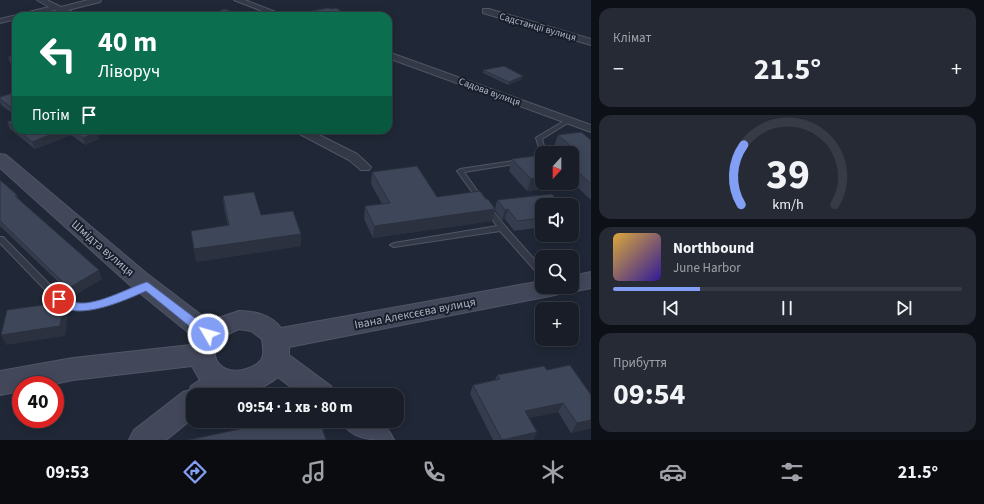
<!DOCTYPE html>
<html lang="uk">
<meta charset="utf-8">
<style>
:root{--surface:#181d28;--page:#252a34;--text:#f1f3f6;--muted:#9fa2a8;--line:#363b45;--accent:#829ef5}
body{margin:0;font-family:"Source Sans 3",sans-serif;background:var(--page);color:var(--text);height:100vh;display:flex;flex-direction:column;font-size:15px;white-space:nowrap}
*{box-sizing:border-box;margin:0}
p{font-size:13px;color:var(--muted)}
.icon{flex:none;width:22px;height:22px;fill:none;stroke:currentColor;stroke-width:2;stroke-linecap:round;stroke-linejoin:round}
.map{position:relative;flex:1;overflow:hidden}
.panel{display:flex;flex-direction:column;gap:8px;padding:8px;background:#0d1016;width:393px}
.panel>*{flex:none}
.hud{position:absolute;left:12px;top:12px;width:380px;height:122px;border-radius:12px;box-shadow:0 2px 10px #0003,0 0 0 1px var(--line);background:#0b6e4f;color:#fff;overflow:hidden}
.needle{width:26px;rotate:201deg}
.fabs{position:absolute;left:535px;top:146px;display:grid;gap:8px}
.fabs a{display:grid;place-items:center;width:44px;height:44px;border-radius:8px;background:var(--surface);box-shadow:0 2px 10px #0003,0 0 0 1px var(--line);font-size:20px}
.speed{position:absolute;left:12px;top:376px;display:flex;gap:8px;font-size:20px;font-weight:700;text-align:center}
.speed>*{display:grid;place-content:center;width:52px;height:52px;border-radius:50%;background:var(--surface);box-shadow:0 2px 10px #0003,0 0 0 1px var(--line);line-height:1}
.speed .limit{border:6px solid #d22;background:#fff;color:#111}
.pin{position:absolute;display:grid;place-items:center;width:34px;height:34px;color:#fff;margin:-17px;border:2px solid #fff;border-radius:50%;box-shadow:0 1px 4px #0007}
.me{position:absolute;width:44px;margin:-22px;rotate:308deg;stroke-linejoin:round;filter:drop-shadow(0 0 3px #0008)}
.turn{display:flex;align-items:center;gap:14px;height:84px;padding:0 20px;font-size:18px}
.turn .icon{width:52px;height:52px;stroke-width:2.5}
.turn b{display:block;font-size:28px;line-height:34px}
.then{display:flex;align-items:center;height:38px;padding:0 20px;background:#0003;gap:8px;font-size:15px}
.big{font-size:30px;font-weight:700;line-height:1.1}
.panel .tile{flex:1;display:flex;flex-direction:column;justify-content:center;gap:6px;min-width:0;padding:0 14px;border-radius:12px;background:var(--page)}
.panel .dial{align-items:center;gap:0}
.dial svg{height:104px;overflow:visible;fill:none;stroke:var(--line);stroke-width:7;stroke-linecap:round;text-anchor:middle}
.dial text{fill:var(--text);stroke:none}
.song{display:flex;align-items:center;gap:12px}
.cover{width:48px;height:48px;border-radius:6px;background:linear-gradient(135deg,hsl(40 70% 55%),hsl(250 70% 35%))}
.played{height:4px;border-radius:2px;background:linear-gradient(90deg,var(--accent) 25%,var(--line) 25%)}
.keys{display:flex;justify-content:space-around;direction:ltr}
.heat{display:flex;justify-content:space-between;align-items:center;font-size:22px;direction:ltr}
.trip{position:absolute;left:186px;top:388px;width:218px;height:40px;border-radius:12px;background:var(--surface);box-shadow:0 2px 10px #0003,0 0 0 1px var(--line);font-weight:700;line-height:40px;text-align:center}
.menu{display:flex;height:64px;justify-content:space-around;align-items:center;background:#0a0c10;color:var(--muted)}
.menu .icon{width:28px;height:28px}
.menu .current{color:var(--accent)}
.menu b{font-size:18px;color:var(--text)}
main{display:flex;flex:1;min-height:0}
.map>svg:first-child{display:block}
</style>
<main>
<div class="map">
<svg width="591" height="440" viewBox="0 0 591 440">
<rect width="100%" height="100%" fill="#202736"/>
<g fill="none" stroke-linecap="round" stroke-linejoin="round">
<g stroke="#515665" stroke-width="2">
<g id="lane">
<path d="M 569,118 L 571,119 L 571,121 L 542,139 L 546,153 L 542,153 L 542,155 L 541,154 L 536,138 L 537,137 Z"/>
<path d="M 520,160 L 522,161 L 523,162 L 522,163 L 464,172 L 483,199 L 480,201 L 478,200 L 457,171 L 460,169 Z"/>
<path d="M 486,207 L 490,207 L 505,226 L 542,268 L 542,276 L 539,275 L 500,231 L 394,247 L 390,245 L 394,243 L 497,226 L 485,209 Z"/>
<path d="M 0,237 L 3,237 L 62,297 C 64,299 67,301 70,302 C 88,311 127,290 145,284 L 148,285 L 149,287 L 148,289 C 127,298 93,315 70,309 C 64,308 60,304 56,301 L 0,243 Z"/>
</g>
</g>
<g stroke="#515665" stroke-width="2">
<g id="street">
<path d="M 37,0 L 47,0 L 61,7 L 88,0 L 101,0 L 100,2 L 68,10 L 79,16 L 69,16 L 55,10 L 29,16 L 16,16 L 16,19 L 0,23 L 0,19 L 49,7 Z"/>
<path d="M 234,0 L 245,0 L 286,16 L 275,16 Z"/>
<path d="M 483,9 L 489,9 L 591,39 L 591,45 L 483,13 Z"/>
<path d="M 388,52 L 591,125 L 591,132 L 388,58 Z"/>
<path d="M 294,130 L 309,130 L 357,154 L 371,167 L 369,170 L 361,170 L 349,160 L 296,132 Z"/>
</g>
</g>
<g stroke="#515665" stroke-width="2">
<g id="secondary">
<path d="M 0,154 L 6,155 L 146,273 L 209,321 L 239,311 C 254,311 272,315 281,328 L 542,281 L 542,287 L 572,287 L 572,276 L 591,272 L 591,288 L 572,292 L 565,290 L 563,293 L 555,295 L 289,347 L 289,355 L 331,386 L 335,395 L 301,395 L 278,377 C 264,389 242,396 224,392 L 221,395 L 193,395 L 193,418 L 166,440 L 129,440 L 134,430 L 183,392 L 190,390 L 191,386 L 200,380 L 192,366 L 73,380 L 49,385 L 21,385 L 21,391 L 0,395 L 0,371 L 73,358 L 191,345 L 194,337 L 130,285 L 0,168 ZM 239,329 L 251,331 L 262,339 C 263,345 265,355 261,360 C 254,369 236,373 226,369 C 221,367 216,362 215,356 C 213,340 227,334 239,329 Z"/>
<path d="M 341,421 C 364,421 383,415 394,440 C 370,440 352,440 341,421 Z"/>
</g>
</g>
<use href="#lane" fill="#343947" fill-rule="evenodd"/>
<use href="#street" fill="#343947" fill-rule="evenodd"/>
<use href="#secondary" fill="#42475a" fill-rule="evenodd"/>
</g>
<g fill="#353c4d">
<path d="M 331,9 L 350,16 L 301,16 L 301,13 Z"/>
<path d="M 16,55 L 16,69 L 11,65 L 8,57 Z"/>
<path d="M 483,70 L 523,76 L 522,79 L 508,85 L 483,73 Z"/>
<path d="M 16,92 L 16,116 L 1,105 L 0,101 L 0,97 Z"/>
<path d="M 16,119 L 16,130 L 94,130 L 97,132 L 99,139 L 85,145 L 71,135 L 35,149 L 10,129 L 7,122 Z"/>
<path d="M 558,135 L 591,140 L 591,200 L 574,184 L 527,191 L 509,171 L 512,159 L 562,153 L 554,146 Z"/>
<path d="M 372,172 L 437,197 L 486,199 L 495,209 L 497,200 L 542,205 L 542,227 L 514,231 L 505,219 L 502,220 L 495,210 L 492,221 L 373,238 L 364,219 L 365,206 L 382,204 L 371,184 Z"/>
<path d="M 0,180 L 17,195 L 18,198 L 102,279 L 73,296 L 0,226 Z"/>
<path d="M 223,196 L 261,215 L 301,246 L 196,262 L 194,249 L 228,226 L 224,208 Z"/>
<path d="M 547,370 L 591,395 L 591,428 L 571,433 L 558,412 L 529,418 L 537,432 L 533,440 L 493,440 L 470,394 L 473,385 L 495,380 L 497,375 Z"/>
</g>
<g fill="#2b313e">
<path d="M 523,76 L 522,79 L 508,85 L 509,82 Z"/>
<path d="M 62,130 L 69,130 L 71,135 L 35,149 L 32,142 Z"/>
<path d="M 97,132 L 99,139 L 85,145 L 83,138 Z"/>
<path d="M 578,172 L 574,184 L 527,191 L 531,179 L 542,177 L 542,183 L 572,183 L 572,173 Z"/>
<path d="M 495,209 L 492,221 L 373,238 L 374,226 Z"/>
<path d="M 508,209 L 505,219 L 502,220 L 505,210 Z"/>
<path d="M 301,234 L 301,246 L 196,262 L 194,249 Z"/>
<path d="M 99,270 L 102,279 L 73,296 L 69,288 Z"/>
<path d="M 64,302 L 68,312 L 65,336 L 6,345 L 1,335 Z"/>
<path d="M 563,403 L 558,412 L 520,420 L 525,411 Z"/>
<path d="M 591,420 L 591,428 L 571,433 L 577,423 Z"/>
<path d="M 537,432 L 533,440 L 502,440 Z"/>
</g>
<g fill="#3e4659" stroke="#2b313e">
<path d="M 328,8 L 331,9 L 336,8 L 350,16 L 309,16 L 301,13 Z"/>
<path d="M 225,9 L 243,16 L 204,16 Z"/>
<path d="M 16,55 L 16,63 L 8,57 Z"/>
<path d="M 504,66 L 523,76 L 509,82 L 483,70 Z"/>
<path d="M 16,92 L 16,111 L 0,99 L 0,97 Z"/>
<path d="M 16,119 L 16,129 L 7,122 Z"/>
<path d="M 18,130 L 62,130 L 32,142 Z"/>
<path d="M 72,130 L 94,130 L 97,132 L 83,138 Z"/>
<path d="M 581,132 L 591,140 L 591,184 L 578,172 L 572,173 L 572,153 L 559,153 L 577,151 L 558,135 Z"/>
<path d="M 542,155 L 542,177 L 531,179 L 512,159 Z"/>
<path d="M 417,166 L 437,197 L 480,191 L 486,199 L 488,199 L 495,209 L 374,226 L 365,206 L 390,203 L 372,172 Z"/>
<path d="M 0,180 L 17,195 L 15,196 L 99,270 L 69,288 L 0,221 Z"/>
<path d="M 254,192 L 261,215 L 293,211 L 301,234 L 194,249 L 191,231 L 229,225 L 223,196 Z"/>
<path d="M 552,194 L 562,205 L 542,205 L 542,218 L 517,221 L 508,209 L 505,210 L 497,200 Z"/>
<path d="M 64,302 L 60,326 L 1,335 L 7,310 Z"/>
<path d="M 570,365 L 591,395 L 591,420 L 577,423 L 563,403 L 525,411 L 537,432 L 502,440 L 473,385 L 500,379 L 497,375 L 544,366 L 547,370 Z"/>
<path d="M 277,421 L 320,421 L 326,440 L 188,440 Z"/>
</g>
<path fill="#829ef5" stroke="#54679f" d="M 147,282 L 150,284 L 212,331 L 214,334 L 212,338 L 208,339 L 204,338 L 146,291 C 126,300 69,326 54,299 L 56,296 L 59,295 C 64,297 68,301 73,302 C 94,308 127,288 147,282 Z"/>
<g text-anchor="middle" stroke-width="4" stroke-linejoin="round" paint-order="stroke">
<g font-size="10" fill="#aeb3c4" stroke="#191e2b">
<text transform="translate(538 26) rotate(16)" y="4">Садстанції вулиця</text>
<text transform="translate(490 91) rotate(20)" y="4">Садова вулиця</text>
</g>
<g font-size="12" fill="#aeb3c4" stroke="#191e2b">
<text transform="translate(103 248) rotate(41)" y="4">Шмідта вулиця</text>
<text transform="translate(415 313) rotate(-11)" y="4">Івана Алексєєва вулиця</text>
</g>
</g>
</svg>
<div class="fabs">
<a><svg class="needle" viewBox="-14 -14 28 28"><path d="M0-13l5 13h-10z" fill="#e53935"/><path d="M0 13l5-13h-10z" fill="#9fa2a8"/></svg></a>
<a><svg class="icon" aria-label="sound" viewBox="0 0 24 24"><path d="M4 9h4l5-4v14l-5-4H4zM17 9q2 3 0 6"/></svg></a>
<a><svg class="icon" aria-label="search" viewBox="0 0 24 24"><circle cx="10" cy="10" r="6"/><path d="M15 15l6 6"/></svg></a>
<a>+</a>
</div>
<div class="speed"><div class="limit">40</div></div>
<div class="pin" style="left:59px;top:299px;background:#d93025"><svg class="icon" aria-label="arrive" viewBox="0 0 24 24"><path d="M6 21V4h12l-3 4 3 4H6"/></svg></div>
<svg class="me" style="left:208px;top:334px" viewBox="-20 -20 40 40"><circle r="17" fill="#829ef5" stroke="#fff" stroke-width="3"/><path d="M0-11L8 9 0 5-8 9z" fill="#fff"/></svg>
<div class="trip">09:54 · 1 хв · 80 m</div>
<div class="hud">
<div class="turn"><svg class="icon" aria-label="left" viewBox="0 0 24 24"><path d="M17 20v-9H6M10 6l-5 5 5 5"/></svg><div><b>40 m</b>Ліворуч</div></div>
<div class="then">Потім<svg class="icon" aria-label="arrive" viewBox="0 0 24 24"><path d="M6 21V4h12l-3 4 3 4H6"/></svg></div>
</div>
</div>
<section class="panel">
<div class="tile"><p>Клімат</p>
<div class="heat"><a>−</a><b class="big">21.5°</b><a>+</a></div>
</div>
<div class="tile dial"><svg viewBox="0 0 100 80">
<path d="M14 69A42 42 0 1 1 86 69"/>
<path d="M14 69A42 42 0 0 1 16 23" stroke="#829ef5"/>
<text x="50" y="56" font-size="32" font-weight="700">39</text>
<text x="50" y="72" font-size="11">km/h</text>
</svg></div>
<div class="tile">
<div class="song"><i class="cover"></i><div><b>Northbound</b><p>June Harbor</p></div></div>
<div class="played"></div>
<div class="keys"><svg class="icon" aria-label="previous" viewBox="0 0 24 24"><path d="M18 5L8 12l10 7zM5 5v14"/></svg><svg class="icon" aria-label="pause" viewBox="0 0 24 24"><path d="M8 5v14M16 5v14"/></svg><svg class="icon" aria-label="next" viewBox="0 0 24 24"><path d="M6 5l10 7-10 7zM19 5v14"/></svg></div>
</div>
<div class="tile"><p>Прибуття</p><b class="big">09:54</b></div>
</section>
</main>
<nav class="menu">
<b>09:53</b>
<svg class="icon current" aria-label="directions" viewBox="0 0 24 24"><path d="M12 3l9 9-9 9-9-9zM9 14v-3h6M13 9l2 2-2 2"/></svg>
<svg class="icon" aria-label="music" viewBox="0 0 24 24"><path d="M9 18V5l10-2v13"/><circle cx="6" cy="18" r="3"/><circle cx="16" cy="16" r="3"/></svg>
<svg class="icon" aria-label="phone" viewBox="0 0 24 24"><path d="M5 4h4l2 5-3 2q2 4 5 5l2-3 5 2v4C11 20 4 13 5 4z"/></svg>
<svg class="icon" aria-label="climate" viewBox="0 0 24 24"><path d="M12 3v18M4 7l16 10M4 17L20 7"/></svg>
<svg class="icon" aria-label="car" viewBox="0 0 24 24"><path d="M5 17H2v-5l4-1 3-4h7l3 4 3 1v5h-3M9 17h6M6 11h13"/><circle cx="7" cy="17" r="2"/><circle cx="17" cy="17" r="2"/></svg>
<svg class="icon" aria-label="filters" viewBox="0 0 24 24"><path d="M4 7h16M4 17h16"/><circle cx="9" cy="7" r="2"/><circle cx="15" cy="17" r="2"/></svg>
<b>21.5°</b>
</nav>
